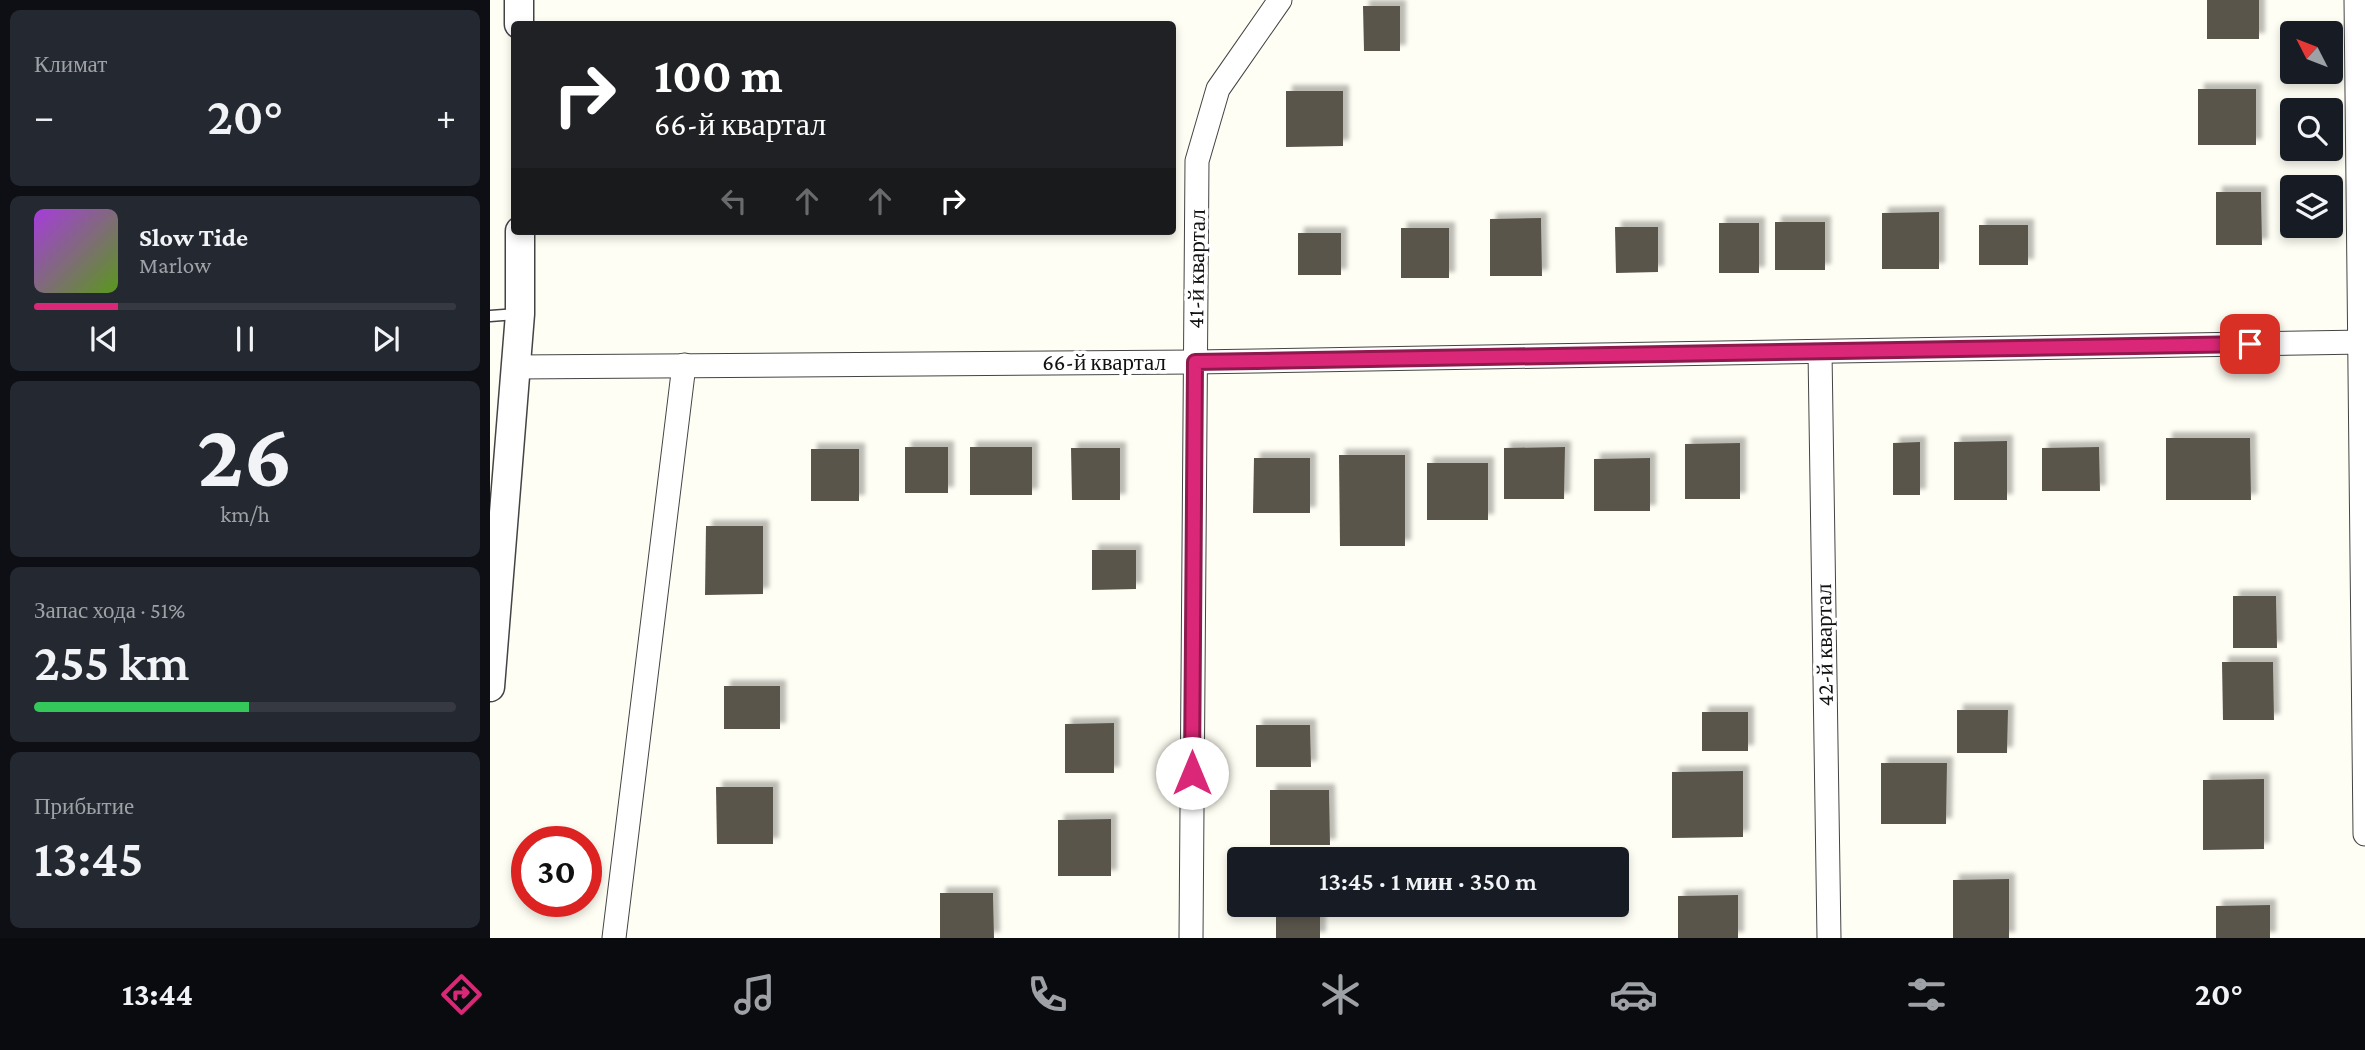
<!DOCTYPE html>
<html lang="ru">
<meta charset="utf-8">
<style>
:root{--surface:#171b24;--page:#242831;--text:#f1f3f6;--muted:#9ea1a6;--line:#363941;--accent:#db2777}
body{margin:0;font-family:"Crimson Pro",serif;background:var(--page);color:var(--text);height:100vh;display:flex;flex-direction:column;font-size:26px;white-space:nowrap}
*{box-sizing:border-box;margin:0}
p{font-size:23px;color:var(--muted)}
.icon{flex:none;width:38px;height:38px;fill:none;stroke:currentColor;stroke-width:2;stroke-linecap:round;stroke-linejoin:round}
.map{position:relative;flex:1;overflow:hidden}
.sheet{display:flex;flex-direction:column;gap:10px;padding:10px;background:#0d0f14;width:490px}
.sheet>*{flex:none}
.banner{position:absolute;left:21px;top:21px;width:665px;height:214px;border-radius:7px;box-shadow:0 4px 10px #0003;background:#202124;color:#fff;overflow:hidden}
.needle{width:46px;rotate:312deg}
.controls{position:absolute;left:1790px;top:21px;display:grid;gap:14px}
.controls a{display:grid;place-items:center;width:63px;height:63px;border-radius:7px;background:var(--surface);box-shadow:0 4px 10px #0003;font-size:35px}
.speed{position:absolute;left:21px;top:826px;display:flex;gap:14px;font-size:35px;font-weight:700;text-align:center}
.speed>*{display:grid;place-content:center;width:91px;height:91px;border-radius:50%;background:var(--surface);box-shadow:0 4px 10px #0003;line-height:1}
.speed .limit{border:10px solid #d22;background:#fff;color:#111}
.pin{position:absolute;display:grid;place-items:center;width:60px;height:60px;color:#fff;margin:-30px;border-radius:14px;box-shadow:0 4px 10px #0006}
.me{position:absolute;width:77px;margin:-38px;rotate:0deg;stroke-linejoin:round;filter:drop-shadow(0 0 5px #0008)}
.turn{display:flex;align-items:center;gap:24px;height:147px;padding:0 28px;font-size:32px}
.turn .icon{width:91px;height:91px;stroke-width:2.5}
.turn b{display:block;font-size:49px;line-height:60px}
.lanes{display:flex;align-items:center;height:66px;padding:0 28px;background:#0003;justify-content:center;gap:35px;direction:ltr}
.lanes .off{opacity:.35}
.big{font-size:52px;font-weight:600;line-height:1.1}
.sheet .widget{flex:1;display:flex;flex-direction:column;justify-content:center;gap:10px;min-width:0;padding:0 24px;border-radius:10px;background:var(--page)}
.sheet .dial{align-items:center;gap:0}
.dial b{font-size:91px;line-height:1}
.song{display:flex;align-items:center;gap:21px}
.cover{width:84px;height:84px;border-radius:10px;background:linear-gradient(135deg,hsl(280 70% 55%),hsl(90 70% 35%))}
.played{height:7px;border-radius:4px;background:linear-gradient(90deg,var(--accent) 20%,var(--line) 20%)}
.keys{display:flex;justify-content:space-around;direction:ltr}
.heat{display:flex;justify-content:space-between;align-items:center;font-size:38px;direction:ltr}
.charge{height:10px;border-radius:5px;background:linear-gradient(90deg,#34c759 51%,var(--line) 0)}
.trip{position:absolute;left:737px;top:847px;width:402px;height:70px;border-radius:7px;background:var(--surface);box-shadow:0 4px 10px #0003;font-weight:600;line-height:70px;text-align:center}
.menu{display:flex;height:112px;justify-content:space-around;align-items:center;background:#090b0e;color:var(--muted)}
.menu .icon{width:49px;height:49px}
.menu .selected{color:var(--accent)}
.menu b{font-size:32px;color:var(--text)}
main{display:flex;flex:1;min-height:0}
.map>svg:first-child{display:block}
</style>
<main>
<section class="sheet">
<div class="widget"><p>Климат</p>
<div class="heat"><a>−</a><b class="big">20°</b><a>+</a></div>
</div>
<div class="widget">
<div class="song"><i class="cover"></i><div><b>Slow Tide</b><p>Marlow</p></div></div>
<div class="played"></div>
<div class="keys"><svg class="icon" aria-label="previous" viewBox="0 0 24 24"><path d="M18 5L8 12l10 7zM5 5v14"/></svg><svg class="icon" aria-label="pause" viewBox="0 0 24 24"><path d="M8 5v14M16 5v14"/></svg><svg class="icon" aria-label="next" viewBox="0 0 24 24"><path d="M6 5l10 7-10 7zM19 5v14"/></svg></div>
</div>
<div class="widget dial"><b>26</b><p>km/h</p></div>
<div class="widget"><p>Запас хода · 51%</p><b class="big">255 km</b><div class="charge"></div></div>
<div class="widget"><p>Прибытие</p><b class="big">13:45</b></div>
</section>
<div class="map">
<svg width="1875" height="938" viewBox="0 0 1875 938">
<defs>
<filter id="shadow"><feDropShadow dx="6" dy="-6" stdDeviation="2" flood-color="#0004"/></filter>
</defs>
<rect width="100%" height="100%" fill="#fffef4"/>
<g fill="#5a544c" filter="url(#shadow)">
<rect x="1717" y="0" width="52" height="39"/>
<path d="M 873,6 L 910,6 L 910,51 L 874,51 Z"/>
<rect x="1708" y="89" width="58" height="56"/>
<path d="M 796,91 L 853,91 L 853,146 L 796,147 Z"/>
<path d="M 1726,192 L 1771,192 L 1772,245 L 1726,245 Z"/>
<path d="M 1449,212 L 1449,269 L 1392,269 L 1392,213 Z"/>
<path d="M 1051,218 L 1052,276 L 1000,276 L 1000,219 Z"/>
<rect x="1285" y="222" width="50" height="48"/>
<rect x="1229" y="223" width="40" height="50"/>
<rect x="1489" y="225" width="49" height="40"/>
<path d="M 1125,227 L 1168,227 L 1168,272 L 1126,273 Z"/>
<rect x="911" y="228" width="48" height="50"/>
<rect x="808" y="233" width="43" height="42"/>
<path d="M 1676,438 L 1760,438 L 1761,500 L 1676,500 Z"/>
<path d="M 1517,441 L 1517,500 L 1464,500 L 1464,442 Z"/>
<path d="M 1430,442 L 1430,495 L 1403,495 L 1403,443 Z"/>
<path d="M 1250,443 L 1250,499 L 1195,499 L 1195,444 Z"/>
<rect x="415" y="447" width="43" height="46"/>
<rect x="480" y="447" width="62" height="48"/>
<path d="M 1075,447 L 1074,499 L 1014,499 L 1014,448 Z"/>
<path d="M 1609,447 L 1610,491 L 1552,491 L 1552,448 Z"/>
<path d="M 581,448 L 630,448 L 630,500 L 582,500 Z"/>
<rect x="321" y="449" width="48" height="52"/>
<path d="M 849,455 L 915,455 L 915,546 L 850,546 Z"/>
<path d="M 764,458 L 820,458 L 820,513 L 763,513 Z"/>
<path d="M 1160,458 L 1160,511 L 1104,511 L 1104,459 Z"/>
<rect x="937" y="463" width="61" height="57"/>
<path d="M 216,526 L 273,526 L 273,594 L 215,595 Z"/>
<path d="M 602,550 L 646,550 L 646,589 L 602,590 Z"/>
<path d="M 1743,596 L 1786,596 L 1787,648 L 1743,648 Z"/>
<path d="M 1732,662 L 1783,662 L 1784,720 L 1733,720 Z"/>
<rect x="234" y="686" width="56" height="43"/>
<path d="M 1467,710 L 1518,710 L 1517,753 L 1467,753 Z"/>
<rect x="1212" y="712" width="46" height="39"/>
<path d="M 624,723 L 624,773 L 575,773 L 575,724 Z"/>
<path d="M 766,725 L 820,725 L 821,767 L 766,767 Z"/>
<path d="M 1391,763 L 1457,763 L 1456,824 L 1391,824 Z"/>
<path d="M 1253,771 L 1253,837 L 1182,838 L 1182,772 Z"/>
<path d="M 1774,779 L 1774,849 L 1713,850 L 1713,780 Z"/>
<path d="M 226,787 L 283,787 L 283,844 L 227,844 Z"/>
<path d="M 780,790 L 839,790 L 840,845 L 780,845 Z"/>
<path d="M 621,819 L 621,876 L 568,876 L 568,820 Z"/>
<path d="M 1519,879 L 1519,938 L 1463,938 L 1463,880 Z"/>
<path d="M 450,893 L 503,893 L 504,938 L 450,938 Z"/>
<path d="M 1248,895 L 1248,938 L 1188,938 L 1188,896 Z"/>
<rect x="786" y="905" width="44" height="33"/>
<path d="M 1780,905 L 1780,938 L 1726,938 L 1726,906 Z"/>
</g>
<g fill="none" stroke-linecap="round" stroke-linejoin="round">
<g stroke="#444" stroke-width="13">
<path id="service" d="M 0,316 L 27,314"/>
</g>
<g stroke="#444" stroke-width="25">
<g id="minor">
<path d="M 1866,0 L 1875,834"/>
<path d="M 1330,352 L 1339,938"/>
<path d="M 25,367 L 705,362 L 1875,342"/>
<path d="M 124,938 L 194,365"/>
<path d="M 701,938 L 707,161 L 728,89 L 790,0"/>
</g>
</g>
<g stroke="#444" stroke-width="31">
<g id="tertiary">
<path d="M 29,0 L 29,24"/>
<path d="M 0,687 L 30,314 L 30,231"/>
</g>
</g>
<use href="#service" stroke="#fff" stroke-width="10"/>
<use href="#minor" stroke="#fff" stroke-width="23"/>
<use href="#tertiary" stroke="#fff" stroke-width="28"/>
</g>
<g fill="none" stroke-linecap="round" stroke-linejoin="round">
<g stroke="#8e194d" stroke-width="18">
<path id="route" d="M 702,773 L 705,362 L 1760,344"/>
</g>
<use href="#route" stroke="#db2777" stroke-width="12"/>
</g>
<g text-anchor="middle" stroke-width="7" stroke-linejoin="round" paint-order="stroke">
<g font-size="23" fill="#111" stroke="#fff">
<text transform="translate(706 269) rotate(-89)" y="8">41-й квартал</text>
<text x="614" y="370">66-й квартал</text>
<text transform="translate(1334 645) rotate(-91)" y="8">42-й квартал</text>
</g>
</g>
</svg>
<div class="controls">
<a><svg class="needle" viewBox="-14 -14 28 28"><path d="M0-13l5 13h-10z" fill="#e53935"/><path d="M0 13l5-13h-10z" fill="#9ea1a6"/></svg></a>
<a><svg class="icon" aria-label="search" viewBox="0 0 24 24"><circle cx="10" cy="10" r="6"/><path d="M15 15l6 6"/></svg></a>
<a><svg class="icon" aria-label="layers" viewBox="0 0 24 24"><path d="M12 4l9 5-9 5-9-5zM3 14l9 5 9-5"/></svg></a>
</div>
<div class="speed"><div class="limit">30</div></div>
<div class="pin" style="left:1760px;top:344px;background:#d93025"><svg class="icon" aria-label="arrive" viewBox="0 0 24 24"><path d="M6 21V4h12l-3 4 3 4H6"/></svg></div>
<svg class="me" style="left:702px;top:773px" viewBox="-20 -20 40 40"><circle r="19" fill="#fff"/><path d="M0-13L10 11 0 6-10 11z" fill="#db2777"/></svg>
<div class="trip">13:45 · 1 мин · 350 m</div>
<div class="banner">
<div class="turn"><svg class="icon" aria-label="right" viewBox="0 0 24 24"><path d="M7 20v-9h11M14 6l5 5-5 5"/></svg><div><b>100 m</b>66-й квартал</div></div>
<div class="lanes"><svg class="icon off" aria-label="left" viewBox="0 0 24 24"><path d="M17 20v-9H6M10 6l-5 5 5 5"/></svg><svg class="icon off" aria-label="ahead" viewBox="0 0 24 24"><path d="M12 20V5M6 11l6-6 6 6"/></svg><svg class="icon off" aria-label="ahead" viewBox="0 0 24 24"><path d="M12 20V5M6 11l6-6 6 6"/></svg><svg class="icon" aria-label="right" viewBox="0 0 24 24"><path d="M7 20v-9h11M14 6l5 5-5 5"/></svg></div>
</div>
</div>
</main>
<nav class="menu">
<b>13:44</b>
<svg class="icon selected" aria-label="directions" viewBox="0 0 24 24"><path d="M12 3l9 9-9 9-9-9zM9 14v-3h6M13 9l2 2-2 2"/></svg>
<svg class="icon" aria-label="music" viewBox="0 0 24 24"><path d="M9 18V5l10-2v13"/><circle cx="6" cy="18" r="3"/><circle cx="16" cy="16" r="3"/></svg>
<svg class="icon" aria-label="phone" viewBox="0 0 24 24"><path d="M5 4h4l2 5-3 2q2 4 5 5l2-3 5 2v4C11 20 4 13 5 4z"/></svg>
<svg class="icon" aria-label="climate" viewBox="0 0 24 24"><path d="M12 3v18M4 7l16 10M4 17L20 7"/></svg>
<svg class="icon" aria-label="car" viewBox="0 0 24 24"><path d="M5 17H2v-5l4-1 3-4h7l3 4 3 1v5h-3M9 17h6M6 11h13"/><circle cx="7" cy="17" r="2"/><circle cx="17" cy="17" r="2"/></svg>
<svg class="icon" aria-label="filters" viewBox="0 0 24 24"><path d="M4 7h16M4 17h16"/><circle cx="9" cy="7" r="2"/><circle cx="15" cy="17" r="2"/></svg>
<b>20°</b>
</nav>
